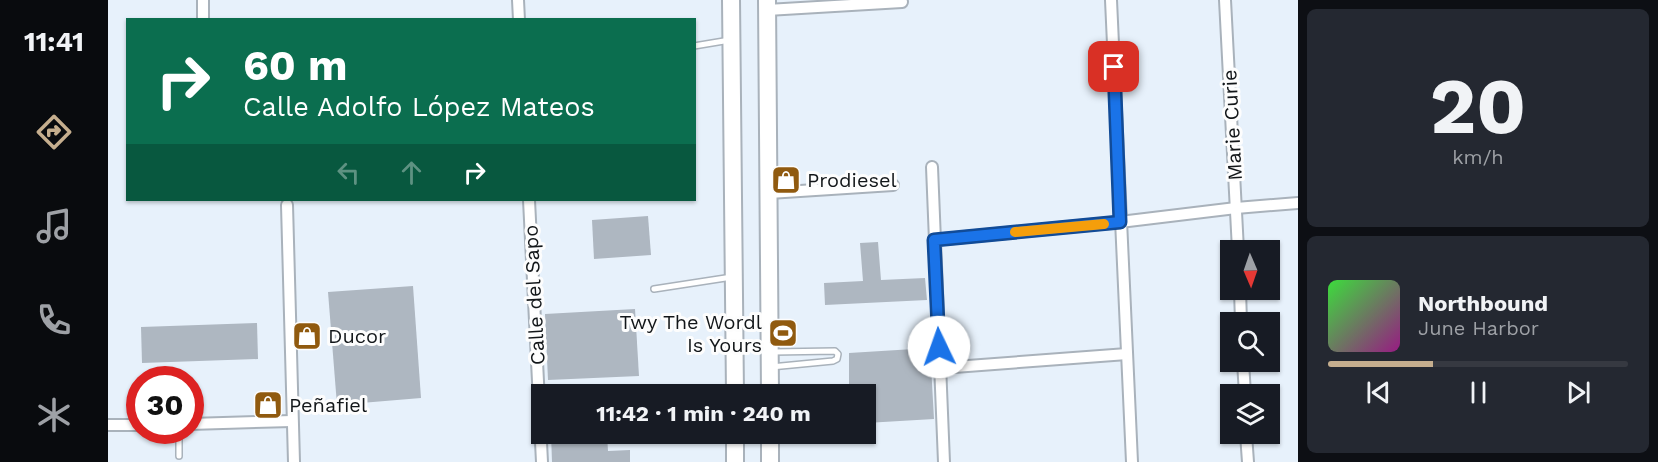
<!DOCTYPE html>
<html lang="es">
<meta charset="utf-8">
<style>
:root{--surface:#171b24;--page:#242831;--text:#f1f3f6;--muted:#9ea1a6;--line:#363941;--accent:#c5ae8e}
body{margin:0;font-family:"Work Sans",sans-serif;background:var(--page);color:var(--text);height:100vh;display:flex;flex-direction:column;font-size:22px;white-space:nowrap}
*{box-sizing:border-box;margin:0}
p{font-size:20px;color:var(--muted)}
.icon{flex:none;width:33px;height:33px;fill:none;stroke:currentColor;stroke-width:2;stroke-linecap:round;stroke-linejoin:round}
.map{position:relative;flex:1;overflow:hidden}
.details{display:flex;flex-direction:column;gap:9px;padding:9px;background:#0d0f14;width:360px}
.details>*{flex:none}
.top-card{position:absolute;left:18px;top:18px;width:570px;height:183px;border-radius:0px;box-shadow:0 2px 4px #0004;background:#0b6e4f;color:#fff;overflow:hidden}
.needle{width:39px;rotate:178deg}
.controls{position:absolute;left:1112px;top:240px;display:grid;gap:12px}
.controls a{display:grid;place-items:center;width:60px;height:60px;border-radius:0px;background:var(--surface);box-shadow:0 2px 4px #0004;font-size:30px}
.speed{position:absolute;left:18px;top:366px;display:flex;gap:12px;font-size:30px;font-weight:700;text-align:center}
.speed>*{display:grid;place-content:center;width:78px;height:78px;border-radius:50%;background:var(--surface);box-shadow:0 2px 4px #0004;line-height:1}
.speed .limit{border:9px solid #d22;background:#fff;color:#111}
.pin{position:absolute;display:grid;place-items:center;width:51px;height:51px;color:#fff;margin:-26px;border-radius:12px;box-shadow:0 3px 9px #0006}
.me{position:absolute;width:66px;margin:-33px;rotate:357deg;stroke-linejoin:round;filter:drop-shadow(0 0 4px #0008)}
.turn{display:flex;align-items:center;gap:21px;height:126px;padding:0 18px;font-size:27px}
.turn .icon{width:78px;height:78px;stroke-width:2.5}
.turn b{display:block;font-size:42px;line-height:51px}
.lanes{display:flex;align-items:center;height:57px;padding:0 18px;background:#0003;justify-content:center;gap:30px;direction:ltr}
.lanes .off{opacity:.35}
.details .widget{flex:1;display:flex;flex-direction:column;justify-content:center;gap:9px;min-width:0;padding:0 21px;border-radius:9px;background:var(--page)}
.details .dial{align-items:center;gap:0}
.dial b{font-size:78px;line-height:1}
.song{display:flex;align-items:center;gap:18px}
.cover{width:72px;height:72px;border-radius:9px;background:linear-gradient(135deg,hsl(120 70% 55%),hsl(310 70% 35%))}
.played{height:6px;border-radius:3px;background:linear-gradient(90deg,var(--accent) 35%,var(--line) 35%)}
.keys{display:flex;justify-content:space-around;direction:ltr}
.trip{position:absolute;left:423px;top:384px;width:345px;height:60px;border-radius:0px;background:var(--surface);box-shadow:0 2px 4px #0004;font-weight:700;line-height:60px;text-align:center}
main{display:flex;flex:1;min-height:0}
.tabs{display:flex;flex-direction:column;width:108px;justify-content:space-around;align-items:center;background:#090b0e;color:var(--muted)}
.tabs .icon{width:42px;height:42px}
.tabs .on{color:var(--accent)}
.tabs b{font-size:27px;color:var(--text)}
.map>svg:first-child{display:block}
</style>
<main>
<nav class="tabs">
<b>11:41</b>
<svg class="icon on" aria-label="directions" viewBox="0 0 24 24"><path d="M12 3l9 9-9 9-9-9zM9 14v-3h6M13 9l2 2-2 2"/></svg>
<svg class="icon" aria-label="music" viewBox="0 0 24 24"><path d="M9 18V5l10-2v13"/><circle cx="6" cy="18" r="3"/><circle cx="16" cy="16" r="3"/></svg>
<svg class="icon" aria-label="phone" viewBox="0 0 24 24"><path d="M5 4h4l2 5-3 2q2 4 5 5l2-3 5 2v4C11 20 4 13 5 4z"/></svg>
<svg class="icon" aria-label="climate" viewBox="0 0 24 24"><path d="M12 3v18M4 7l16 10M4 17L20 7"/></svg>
</nav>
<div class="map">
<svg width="1190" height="462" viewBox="0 0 1190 462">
<rect width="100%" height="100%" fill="#e7f1fb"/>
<g fill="#aeb7c1">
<path d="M 540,216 L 543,255 L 486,259 L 484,220 Z"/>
<path d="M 770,242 L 773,280 L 817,278 L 819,300 L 717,305 L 716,283 L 755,281 L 752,243 Z"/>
<path d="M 305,286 L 313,398 L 229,405 L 220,292 Z"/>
<path d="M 527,309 L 531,376 L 440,380 L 437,314 Z"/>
<path d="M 149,323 L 150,359 L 34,363 L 33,327 Z"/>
<path d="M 822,348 L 826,419 L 758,423 L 758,394 L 741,394 L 741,353 Z"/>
<path d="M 443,434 L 499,434 L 500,451 L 522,450 L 522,462 L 444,462 Z"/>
</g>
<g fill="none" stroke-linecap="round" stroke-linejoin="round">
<g stroke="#a9b2bb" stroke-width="8">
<g id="lane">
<path d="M 586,46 L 622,40"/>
<path d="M 546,289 L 624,277"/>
<path d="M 663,367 L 725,361 L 729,359 L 730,354 L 727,351 L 665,352"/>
<path d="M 71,430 L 71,456"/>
</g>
</g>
<g stroke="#a9b2bb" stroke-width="14">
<g id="street">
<path d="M 95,0 L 95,20"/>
<path d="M 410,0 L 411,20"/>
<path d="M 1003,0 L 1024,462"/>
<path d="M 1117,0 L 1130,250"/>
<path d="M 659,10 L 794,2"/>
<path d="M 824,167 L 836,462"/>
<path d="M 661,193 L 785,185"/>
<path d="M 421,200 L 434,462"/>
<path d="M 179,205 L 186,462"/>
<path d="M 826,240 L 1012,222 L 1128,208 L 1190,203"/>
<path d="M 1132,290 L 1133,322"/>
<path d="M 1135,362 L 1137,394"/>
<path d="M 833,368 L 1019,354"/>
<path d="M 82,424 L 184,421"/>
<path d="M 0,425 L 32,425"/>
<path d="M 1138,434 L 1140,462"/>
</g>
</g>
<g stroke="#a9b2bb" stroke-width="20">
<g id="primary">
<path d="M 623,0 L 627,394"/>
<path d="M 659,0 L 662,394"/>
<path d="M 627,434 L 627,462"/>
<path d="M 662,434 L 662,462"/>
</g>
</g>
<use href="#lane" stroke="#fff" stroke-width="5"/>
<use href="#street" stroke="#fff" stroke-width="10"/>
<use href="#primary" stroke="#fff" stroke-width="16"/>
</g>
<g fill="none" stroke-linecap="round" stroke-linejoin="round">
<g stroke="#114b97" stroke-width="15">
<path id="route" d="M 831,347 L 826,240 L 1012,222 L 1006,67"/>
</g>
<use href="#route" stroke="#1a73e8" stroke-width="10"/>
<path stroke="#f59e0b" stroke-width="10" d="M 907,232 L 996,224"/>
</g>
<defs>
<g id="shop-square" transform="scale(1.5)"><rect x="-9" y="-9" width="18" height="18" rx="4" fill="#905a0f" stroke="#fdfdfd"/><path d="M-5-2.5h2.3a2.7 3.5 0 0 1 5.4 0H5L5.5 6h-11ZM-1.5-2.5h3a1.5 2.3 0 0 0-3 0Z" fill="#fff"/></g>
<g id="stadium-square" transform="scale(1.5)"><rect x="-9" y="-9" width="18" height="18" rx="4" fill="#905a0f" stroke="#fdfdfd"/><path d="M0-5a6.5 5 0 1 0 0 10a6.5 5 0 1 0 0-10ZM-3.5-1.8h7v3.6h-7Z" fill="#fff"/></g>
</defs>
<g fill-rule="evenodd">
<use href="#shop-square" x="678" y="180"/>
<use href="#stadium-square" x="675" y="333"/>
<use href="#shop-square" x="199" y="336"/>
<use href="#shop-square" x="160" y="405"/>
</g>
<g text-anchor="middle" stroke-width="6" stroke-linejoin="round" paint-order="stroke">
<g font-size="20" fill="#121619" stroke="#fdfdfd">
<text transform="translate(1124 125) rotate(-93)" y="7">Marie Curie</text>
<text transform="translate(426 295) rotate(-93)" y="7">Calle del Sapo</text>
</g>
<g font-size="20" fill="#121619" stroke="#fdfdfd" text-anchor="start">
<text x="699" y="187">Prodiesel</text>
<text x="654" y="329" text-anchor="end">Twy The Wordl<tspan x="654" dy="23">Is Yours</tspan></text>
<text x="220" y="343">Ducor</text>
<text x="181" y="412">Peñafiel</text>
</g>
</g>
</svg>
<div class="controls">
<a><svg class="needle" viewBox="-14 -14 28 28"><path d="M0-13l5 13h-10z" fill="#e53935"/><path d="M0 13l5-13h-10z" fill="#9ea1a6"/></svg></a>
<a><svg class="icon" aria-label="search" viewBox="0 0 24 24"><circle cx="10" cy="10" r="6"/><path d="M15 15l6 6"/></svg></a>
<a><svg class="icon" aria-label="layers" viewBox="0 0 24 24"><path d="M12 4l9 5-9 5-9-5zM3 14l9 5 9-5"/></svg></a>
</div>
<div class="speed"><div class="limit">30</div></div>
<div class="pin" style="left:1006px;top:67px;background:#d93025"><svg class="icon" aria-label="arrive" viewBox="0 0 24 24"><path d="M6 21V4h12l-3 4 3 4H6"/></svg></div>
<svg class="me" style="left:831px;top:347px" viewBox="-20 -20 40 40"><circle r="19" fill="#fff"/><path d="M0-13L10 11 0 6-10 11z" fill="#1a73e8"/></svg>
<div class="trip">11:42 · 1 min · 240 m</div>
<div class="top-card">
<div class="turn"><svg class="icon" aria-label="right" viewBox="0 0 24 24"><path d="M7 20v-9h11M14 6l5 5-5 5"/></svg><div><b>60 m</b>Calle Adolfo López Mateos</div></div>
<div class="lanes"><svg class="icon off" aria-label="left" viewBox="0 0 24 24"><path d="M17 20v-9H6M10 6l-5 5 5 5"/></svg><svg class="icon off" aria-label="ahead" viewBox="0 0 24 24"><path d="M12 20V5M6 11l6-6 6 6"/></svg><svg class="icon" aria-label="right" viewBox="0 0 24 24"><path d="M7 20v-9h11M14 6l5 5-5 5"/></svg></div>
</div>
</div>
<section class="details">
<div class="widget dial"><b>20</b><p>km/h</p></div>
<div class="widget">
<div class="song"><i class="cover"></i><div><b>Northbound</b><p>June Harbor</p></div></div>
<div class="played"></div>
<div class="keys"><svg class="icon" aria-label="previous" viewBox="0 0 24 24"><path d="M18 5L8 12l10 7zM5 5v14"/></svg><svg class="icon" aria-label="pause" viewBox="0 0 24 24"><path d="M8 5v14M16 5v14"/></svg><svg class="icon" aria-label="next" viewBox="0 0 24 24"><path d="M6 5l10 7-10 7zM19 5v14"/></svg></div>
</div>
</section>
</main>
